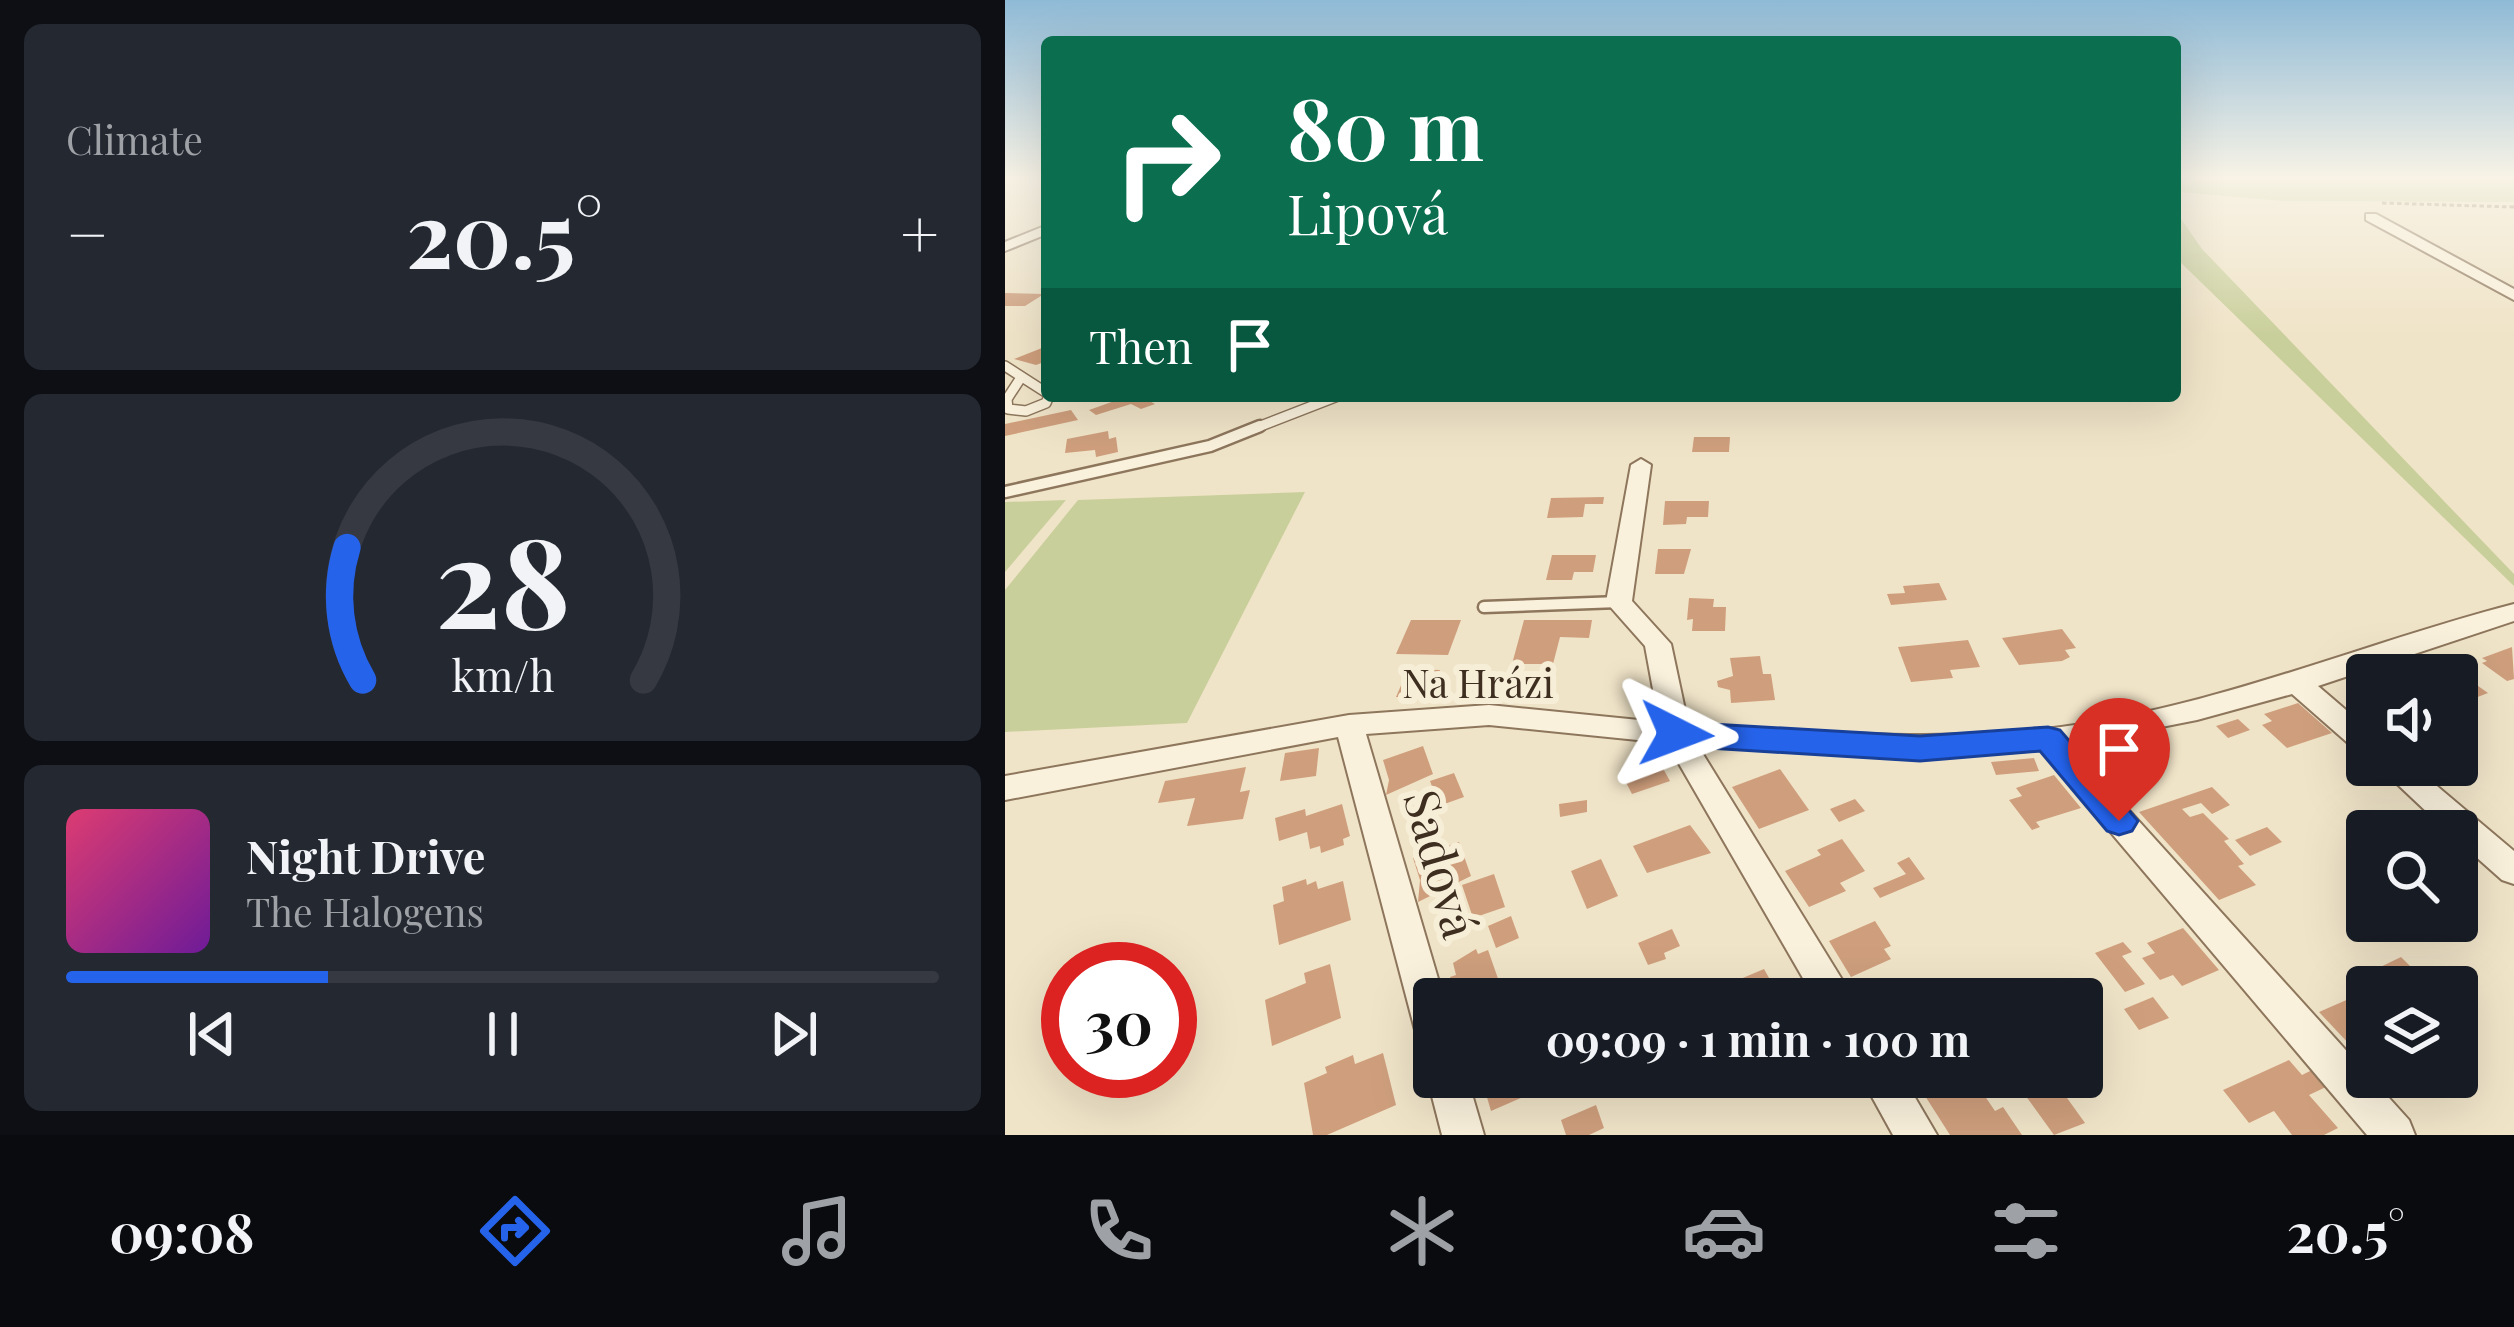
<!DOCTYPE html>
<meta charset="utf-8">
<style>
:root{--surface:#171b24;--page:#242831;--text:#f1f3f6;--muted:#9ea1a6;--line:#363941;--accent:#2563eb}
body{margin:0;font-family:"Playfair Display",serif;background:var(--page);color:var(--text);height:100vh;display:flex;flex-direction:column;font-size:45px;white-space:nowrap}
*{box-sizing:border-box;margin:0}
p{font-size:39px;color:var(--muted)}
.icon{flex:none;width:66px;height:66px;fill:none;stroke:currentColor;stroke-width:2;stroke-linecap:round;stroke-linejoin:round}
.map{position:relative;flex:1;overflow:hidden}
.drawer{display:flex;flex-direction:column;gap:24px;padding:24px;background:#0d0f14;width:1005px}
.drawer>*{flex:none}
.banner{position:absolute;left:36px;top:36px;width:1140px;height:366px;border-radius:12px;box-shadow:0 12px 48px #0002;background:#0b6e4f;color:#fff;overflow:hidden}
.fabs{position:absolute;left:1341px;top:654px;display:grid;gap:24px}
.fabs a{display:grid;place-items:center;width:132px;height:132px;border-radius:12px;background:var(--surface);box-shadow:0 12px 48px #0002;font-size:60px}
.speed{position:absolute;left:36px;top:942px;display:flex;gap:24px;font-size:60px;font-weight:700;text-align:center}
.speed>*{display:grid;place-content:center;width:156px;height:156px;border-radius:50%;background:var(--surface);box-shadow:0 12px 48px #0002;line-height:1}
.speed .limit{border:18px solid #d22;background:#fff;color:#111}
.pin{position:absolute;display:grid;place-items:center;width:102px;height:102px;color:#fff;margin:-123px -51px;border-radius:50% 50% 50% 0;rotate:-45deg;box-shadow:0 0 12px #0007}
.pin .icon{rotate:45deg}
.me{position:absolute;width:132px;margin:-66px;rotate:93deg;stroke-linejoin:round;filter:drop-shadow(0 0 9px #0008)}
.turn{display:flex;align-items:center;gap:42px;height:252px;padding:0 48px;font-size:54px}
.turn .icon{width:156px;height:156px;stroke-width:2.5}
.turn b{display:block;font-size:84px;line-height:102px}
.then{display:flex;align-items:center;height:114px;padding:0 48px;background:#0003;gap:24px;font-size:45px}
.big{font-size:90px;font-weight:700;line-height:1.1}
.drawer .card{flex:1;display:flex;flex-direction:column;justify-content:center;gap:18px;min-width:0;padding:0 42px;border-radius:18px;background:var(--page)}
.drawer .dial{align-items:center;gap:0}
.dial svg{height:312px;overflow:visible;fill:none;stroke:var(--line);stroke-width:7;stroke-linecap:round;text-anchor:middle}
.dial text{fill:var(--text);stroke:none}
.song{display:flex;align-items:center;gap:36px}
.cover{width:144px;height:144px;border-radius:18px;background:linear-gradient(135deg,hsl(340 70% 55%),hsl(280 70% 35%))}
.played{height:12px;border-radius:6px;background:linear-gradient(90deg,var(--accent) 30%,var(--line) 30%)}
.keys{display:flex;justify-content:space-around;direction:ltr}
.heat{display:flex;justify-content:space-between;align-items:center;font-size:66px;direction:ltr}
.trip{position:absolute;left:408px;top:978px;width:690px;height:120px;border-radius:12px;background:var(--surface);box-shadow:0 12px 48px #0002;font-weight:700;line-height:120px;text-align:center}
.menu{display:flex;height:192px;justify-content:space-around;align-items:center;background:#090b0e;color:var(--muted)}
.menu .icon{width:84px;height:84px}
.menu .selected{color:var(--accent)}
.menu b{font-size:54px;color:var(--text)}
main{display:flex;flex:1;min-height:0}
.map>svg:first-child{display:block}
</style>
<main>
<section class="drawer">
<div class="card"><p>Climate</p>
<div class="heat"><a>−</a><b class="big">20.5°</b><a>+</a></div>
</div>
<div class="card dial"><svg viewBox="0 0 100 80">
<path d="M14 69A42 42 0 1 1 86 69"/>
<path d="M14 69A42 42 0 0 1 10 35" stroke="#2563eb"/>
<text x="50" y="56" font-size="32" font-weight="700">28</text>
<text x="50" y="72" font-size="11">km/h</text>
</svg></div>
<div class="card">
<div class="song"><i class="cover"></i><div><b>Night Drive</b><p>The Halogens</p></div></div>
<div class="played"></div>
<div class="keys"><svg class="icon" aria-label="previous" viewBox="0 0 24 24"><path d="M18 5L8 12l10 7zM5 5v14"/></svg><svg class="icon" aria-label="pause" viewBox="0 0 24 24"><path d="M8 5v14M16 5v14"/></svg><svg class="icon" aria-label="next" viewBox="0 0 24 24"><path d="M6 5l10 7-10 7zM19 5v14"/></svg></div>
</div>
</section>
<div class="map">
<svg width="1509" height="1135" viewBox="0 0 1509 1135">
<rect width="100%" height="100%" fill="#f0e4c8"/>
<g fill="#c9cf9b">
<path d="M 1170,176 L 1509,180 L 1509,202 L 1277,201 L 1173,192 Z"/>
<path d="M 1170,210 L 1197,249 L 1509,574 L 1509,586 L 1170,257 Z"/>
<path d="M 300,492 L 182,723 L 0,732 L 0,590 L 73,500 Z"/>
<path d="M 61,500 L 0,572 L 0,502 Z"/>
</g>
<g fill="#cf9f7d">
<path d="M 0,293 L 39,294 L 20,306 L 0,306 Z"/>
<path d="M 42,346 L 42,361 L 31,365 L 9,359 Z"/>
<path d="M 109,396 L 135,396 L 150,404 L 136,409 L 126,404 L 91,415 L 84,410 L 115,399 Z"/>
<path d="M 66,410 L 73,420 L 0,436 L 0,424 Z"/>
<path d="M 103,431 L 104,439 L 111,437 L 113,452 L 91,457 L 90,450 L 60,453 L 62,439 Z"/>
<path d="M 689,437 L 725,437 L 724,452 L 687,452 Z"/>
<path d="M 599,497 L 598,504 L 580,504 L 578,517 L 542,518 L 546,498 Z"/>
<path d="M 660,501 L 704,501 L 703,517 L 682,517 L 681,524 L 658,525 Z"/>
<path d="M 653,549 L 686,549 L 679,574 L 650,574 Z"/>
<path d="M 547,555 L 591,555 L 588,572 L 569,572 L 567,580 L 541,580 Z"/>
<path d="M 934,583 L 942,600 L 886,605 L 882,594 L 900,593 L 898,586 Z"/>
<path d="M 684,598 L 709,599 L 708,607 L 721,607 L 720,631 L 687,631 L 688,619 L 682,620 Z"/>
<path d="M 406,620 L 456,620 L 443,655 L 391,654 Z"/>
<path d="M 519,620 L 587,620 L 584,638 L 555,637 L 548,664 L 507,664 Z"/>
<path d="M 1057,629 L 1071,648 L 1060,650 L 1065,657 L 1057,661 L 1014,665 L 997,638 Z"/>
<path d="M 963,640 L 975,667 L 945,670 L 948,678 L 906,682 L 893,647 Z"/>
<path d="M 1507,647 L 1509,679 L 1502,681 L 1477,663 L 1482,661 L 1477,658 Z"/>
<path d="M 755,656 L 758,674 L 766,674 L 770,700 L 726,703 L 725,690 L 713,687 L 712,681 L 728,676 L 725,658 Z"/>
<path d="M 1448,668 L 1452,671 L 1483,693 L 1452,705 L 1452,675 L 1428,674 Z"/>
<path d="M 403,669 L 435,670 L 424,697 L 391,697 Z"/>
<path d="M 1293,703 L 1327,733 L 1282,748 L 1257,725 L 1267,721 L 1259,714 Z"/>
<path d="M 1233,719 L 1245,730 L 1223,738 L 1211,726 Z"/>
<path d="M 1131,737 L 1146,752 L 1125,760 L 1137,773 L 1108,783 L 1082,754 Z"/>
<path d="M 418,746 L 428,774 L 381,795 L 384,780 L 378,760 Z"/>
<path d="M 314,748 L 311,776 L 275,781 L 280,753 Z"/>
<path d="M 1029,758 L 1034,771 L 991,775 L 986,762 Z"/>
<path d="M 644,761 L 647,765 L 655,763 L 665,781 L 627,794 L 615,771 Z"/>
<path d="M 241,767 L 235,792 L 245,790 L 238,819 L 182,826 L 190,798 L 153,803 L 160,781 Z"/>
<path d="M 775,769 L 804,810 L 754,829 L 727,787 Z"/>
<path d="M 449,773 L 459,797 L 434,806 L 425,781 Z"/>
<path d="M 1049,775 L 1076,808 L 1031,822 L 1035,827 L 1027,830 L 1004,800 L 1017,796 L 1011,788 Z"/>
<path d="M 1207,787 L 1225,805 L 1207,814 L 1196,803 L 1177,809 L 1185,817 L 1198,813 L 1224,839 L 1219,841 L 1239,864 L 1233,866 L 1251,885 L 1214,900 L 1134,812 Z"/>
<path d="M 850,799 L 860,811 L 834,822 L 825,809 Z"/>
<path d="M 582,800 L 582,812 L 555,817 L 554,804 Z"/>
<path d="M 337,804 L 345,836 L 338,839 L 339,845 L 316,853 L 315,846 L 305,849 L 302,832 L 274,841 L 270,818 L 300,809 L 301,816 Z"/>
<path d="M 685,825 L 706,853 L 642,873 L 628,846 Z"/>
<path d="M 1262,827 L 1277,842 L 1245,856 L 1230,840 Z"/>
<path d="M 837,839 L 860,871 L 835,883 L 841,891 L 804,907 L 780,871 L 816,855 L 812,850 Z"/>
<path d="M 454,842 L 466,876 L 413,902 L 415,880 L 408,858 Z"/>
<path d="M 904,857 L 920,879 L 875,898 L 868,888 L 901,874 L 892,863 Z"/>
<path d="M 596,859 L 613,896 L 582,909 L 566,871 Z"/>
<path d="M 489,874 L 500,907 L 468,918 L 457,885 Z"/>
<path d="M 301,879 L 302,885 L 311,881 L 313,889 L 338,881 L 346,920 L 274,945 L 268,905 L 279,901 L 277,887 Z"/>
<path d="M 506,916 L 514,938 L 491,948 L 483,926 Z"/>
<path d="M 870,921 L 886,946 L 879,949 L 886,959 L 846,977 L 824,941 Z"/>
<path d="M 1178,928 L 1214,970 L 1177,986 L 1168,975 L 1155,980 L 1137,958 L 1150,953 L 1142,943 Z"/>
<path d="M 667,929 L 675,946 L 659,953 L 661,959 L 643,965 L 633,943 Z"/>
<path d="M 1118,942 L 1127,952 L 1117,956 L 1140,984 L 1120,992 L 1090,953 Z"/>
<path d="M 471,949 L 473,954 L 483,950 L 497,990 L 474,999 L 452,999 L 445,977 L 451,975 L 448,963 Z"/>
<path d="M 1396,957 L 1426,987 L 1377,987 L 1363,973 Z"/>
<path d="M 325,964 L 336,1018 L 267,1046 L 260,1000 L 301,983 L 299,973 Z"/>
<path d="M 759,969 L 776,999 L 702,999 L 700,994 Z"/>
<path d="M 1362,991 L 1362,1063 L 1314,1012 Z"/>
<path d="M 1148,997 L 1164,1018 L 1134,1030 L 1119,1009 Z"/>
<path d="M 378,1053 L 391,1105 L 322,1135 L 308,1135 L 299,1083 L 322,1073 L 320,1067 L 348,1055 L 350,1064 Z"/>
<path d="M 1284,1060 L 1297,1075 L 1309,1069 L 1323,1086 L 1304,1095 L 1333,1128 L 1319,1135 L 1287,1135 L 1269,1111 L 1244,1123 L 1218,1090 Z"/>
<path d="M 476,1077 L 527,1077 L 532,1091 L 486,1111 Z"/>
<path d="M 908,1077 L 967,1077 L 990,1111 L 998,1107 L 1017,1135 L 945,1135 Z"/>
<path d="M 1033,1077 L 1047,1077 L 1080,1123 L 1049,1135 L 1015,1088 Z"/>
<path d="M 591,1105 L 599,1128 L 584,1135 L 561,1135 L 556,1120 Z"/>
</g>
<g fill="none" stroke-linecap="round" stroke-linejoin="round">
<g stroke="#8d765c" stroke-width="12">
<g id="service-far1">
<path d="M 0,366 L 42,393"/>
<path d="M 15,379 L 2,399 L 3,409 L 21,411 L 41,403 L 44,396"/>
<path d="M 248,429 L 333,396"/>
</g>
</g>
<g stroke="#8d765c" stroke-width="15">
<g id="service">
<path d="M 0,492 L 205,446 L 255,426"/>
<path d="M 479,607 L 614,602"/>
</g>
</g>
<g stroke="#8d765c" stroke-width="4">
<g id="minor">
<path d="M 1361,214 L 1371,214 L 1509,289 L 1509,300 L 1361,220 Z"/>
<path d="M 42,225 L 42,234 L 0,251 L 0,242 Z"/>
<path d="M 636,459 L 646,465 L 627,601 L 666,644 L 683,724 C 803,731 921,742 1040,729 C 1206,710 1351,645 1509,604 L 1509,621 L 1313,686 L 1362,728 L 1362,755 L 1352,751 L 1287,694 L 1192,720 L 1065,745 L 1404,1120 L 1410,1135 L 1362,1135 L 1036,750 L 915,759 L 693,746 L 849,999 L 810,999 L 662,743 L 484,725 L 361,734 L 439,999 L 429,999 L 429,1048 L 416,1043 L 410,1030 L 333,737 L 0,800 L 0,776 L 344,715 L 484,705 L 654,722 L 640,646 L 601,602 L 626,465 Z"/>
<path d="M 1372,765 L 1407,765 L 1509,851 L 1509,884 L 1497,880 L 1452,840 L 1452,831 L 1442,831 Z"/>
<path d="M 429,1063 L 429,1077 L 462,1077 L 479,1135 L 437,1135 L 422,1077 Z"/>
<path d="M 856,1077 L 898,1077 L 932,1135 L 888,1135 Z"/>
</g>
</g>
<path stroke="#8d765c" stroke-width="3" stroke-dasharray="4.5 3" stroke-linecap="butt" d="M 1377,203 L 1509,207"/>
<use href="#service-far1" stroke="#faf1dc" stroke-width="9"/>
<use href="#service" stroke="#faf1dc" stroke-width="10"/>
<use href="#minor" fill="#faf1dc" fill-rule="evenodd"/>
</g>
<linearGradient id="sky" x2="0" y2="1"><stop stop-color="#8fbad6"/><stop offset="0.53" stop-color="#f8f3e6"/><stop offset="1" stop-color="#f8f3e6" stop-opacity="0"/></linearGradient>
<rect width="1509" height="335" fill="url(#sky)"/>
<path fill="#2563eb" stroke="#184099" stroke-width="3" d="M 671,722 L 915,736 L 1043,727 L 1055,730 L 1133,821 L 1127,831 L 1114,835 L 1102,831 L 1035,751 L 915,761 L 671,746 L 660,742 L 655,734 L 660,725 Z"/>
<g text-anchor="middle" stroke-width="12" stroke-linejoin="round" paint-order="stroke">
<g font-size="39" fill="#3d2e20" stroke="#f7eed8">
<text x="473" y="698">Na Hrázi</text>
</g>
<g font-size="48" fill="#3d2e20" stroke="#f7eed8">
<text transform="translate(435 864) rotate(74)" y="17">Sadová</text>
</g>
</g>
</svg>
<div class="fabs">
<a><svg class="icon" aria-label="sound" viewBox="0 0 24 24"><path d="M4 9h4l5-4v14l-5-4H4zM17 9q2 3 0 6"/></svg></a>
<a><svg class="icon" aria-label="search" viewBox="0 0 24 24"><circle cx="10" cy="10" r="6"/><path d="M15 15l6 6"/></svg></a>
<a><svg class="icon" aria-label="layers" viewBox="0 0 24 24"><path d="M12 4l9 5-9 5-9-5zM3 14l9 5 9-5"/></svg></a>
</div>
<div class="speed"><div class="limit">30</div></div>
<div class="pin" style="left:1114px;top:821px;background:#d93025"><svg class="icon" aria-label="arrive" viewBox="0 0 24 24"><path d="M6 21V4h12l-3 4 3 4H6"/></svg></div>
<svg class="me" style="left:671px;top:734px" viewBox="-20 -20 40 40"><path d="M0-17L14 15 0 8-14 15z" fill="#2563eb" stroke="#fff" stroke-width="4"/></svg>
<div class="trip">09:09 · 1 min · 100 m</div>
<div class="banner">
<div class="turn"><svg class="icon" aria-label="right" viewBox="0 0 24 24"><path d="M7 20v-9h11M14 6l5 5-5 5"/></svg><div><b>80 m</b>Lipová</div></div>
<div class="then">Then<svg class="icon" aria-label="arrive" viewBox="0 0 24 24"><path d="M6 21V4h12l-3 4 3 4H6"/></svg></div>
</div>
</div>
</main>
<nav class="menu">
<b>09:08</b>
<svg class="icon selected" aria-label="directions" viewBox="0 0 24 24"><path d="M12 3l9 9-9 9-9-9zM9 14v-3h6M13 9l2 2-2 2"/></svg>
<svg class="icon" aria-label="music" viewBox="0 0 24 24"><path d="M9 18V5l10-2v13"/><circle cx="6" cy="18" r="3"/><circle cx="16" cy="16" r="3"/></svg>
<svg class="icon" aria-label="phone" viewBox="0 0 24 24"><path d="M5 4h4l2 5-3 2q2 4 5 5l2-3 5 2v4C11 20 4 13 5 4z"/></svg>
<svg class="icon" aria-label="climate" viewBox="0 0 24 24"><path d="M12 3v18M4 7l16 10M4 17L20 7"/></svg>
<svg class="icon" aria-label="car" viewBox="0 0 24 24"><path d="M5 17H2v-5l4-1 3-4h7l3 4 3 1v5h-3M9 17h6M6 11h13"/><circle cx="7" cy="17" r="2"/><circle cx="17" cy="17" r="2"/></svg>
<svg class="icon" aria-label="filters" viewBox="0 0 24 24"><path d="M4 7h16M4 17h16"/><circle cx="9" cy="7" r="2"/><circle cx="15" cy="17" r="2"/></svg>
<b>20.5°</b>
</nav>
